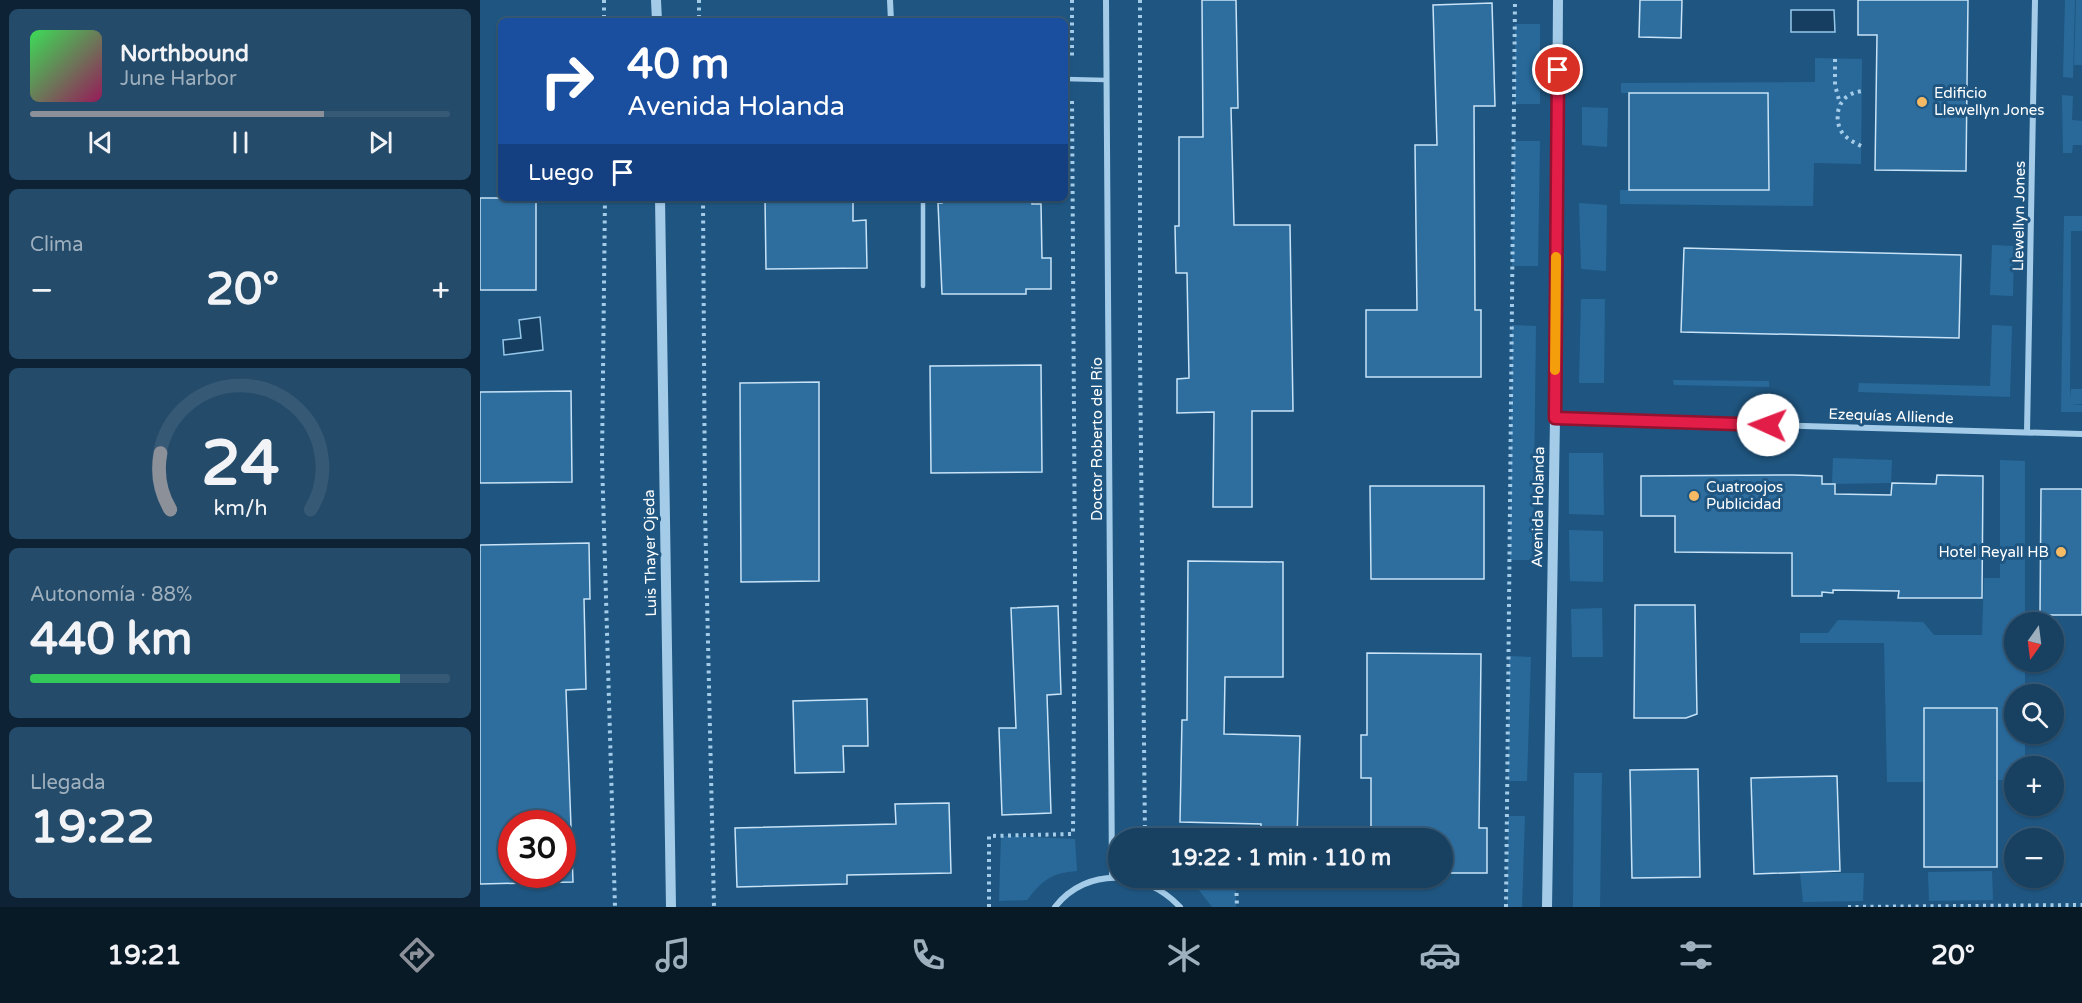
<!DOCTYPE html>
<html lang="es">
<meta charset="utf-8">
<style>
:root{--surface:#174061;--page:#244b6a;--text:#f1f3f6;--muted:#9eafbd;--line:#365976;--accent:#8c9099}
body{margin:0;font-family:"Varela Round",sans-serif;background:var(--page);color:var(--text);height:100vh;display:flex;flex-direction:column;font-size:22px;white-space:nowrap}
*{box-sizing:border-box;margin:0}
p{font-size:20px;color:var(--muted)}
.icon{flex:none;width:33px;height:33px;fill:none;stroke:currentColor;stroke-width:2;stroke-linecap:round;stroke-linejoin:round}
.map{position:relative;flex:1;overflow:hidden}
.sheet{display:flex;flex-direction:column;gap:9px;padding:9px;background:#0d2335;width:480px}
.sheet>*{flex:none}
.banner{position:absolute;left:18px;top:18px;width:570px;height:183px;border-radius:9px;box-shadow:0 2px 4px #0004,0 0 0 2px var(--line);background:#1a4fa0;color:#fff;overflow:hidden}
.needle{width:39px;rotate:194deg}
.tools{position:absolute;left:1524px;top:612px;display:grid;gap:12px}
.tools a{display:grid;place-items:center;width:60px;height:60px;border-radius:50%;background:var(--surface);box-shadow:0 2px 4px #0004,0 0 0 2px var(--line);font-size:30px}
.speed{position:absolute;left:18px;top:810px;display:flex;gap:12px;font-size:30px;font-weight:700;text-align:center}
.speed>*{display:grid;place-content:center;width:78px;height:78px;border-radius:50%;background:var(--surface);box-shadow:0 2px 4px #0004,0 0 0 2px var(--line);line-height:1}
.speed .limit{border:9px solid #d22;background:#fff;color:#111}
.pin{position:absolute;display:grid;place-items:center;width:51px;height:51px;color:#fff;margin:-26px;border:3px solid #fff;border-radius:50%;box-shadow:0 2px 6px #0007}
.me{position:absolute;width:66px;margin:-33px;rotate:272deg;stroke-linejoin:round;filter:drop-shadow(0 0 4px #0008)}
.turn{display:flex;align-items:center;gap:21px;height:126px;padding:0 30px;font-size:27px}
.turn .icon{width:78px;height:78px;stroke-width:2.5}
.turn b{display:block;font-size:42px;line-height:51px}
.then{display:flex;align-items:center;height:57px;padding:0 30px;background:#0003;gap:12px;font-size:22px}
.big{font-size:45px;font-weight:700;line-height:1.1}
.sheet .card{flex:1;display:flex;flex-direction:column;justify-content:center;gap:9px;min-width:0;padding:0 21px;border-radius:9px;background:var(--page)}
.sheet .dial{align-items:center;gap:0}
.dial svg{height:156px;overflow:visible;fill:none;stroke:var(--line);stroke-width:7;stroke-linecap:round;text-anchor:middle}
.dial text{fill:var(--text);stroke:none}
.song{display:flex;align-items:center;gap:18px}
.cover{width:72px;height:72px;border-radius:9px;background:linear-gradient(135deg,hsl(130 70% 55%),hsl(330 70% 35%))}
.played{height:6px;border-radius:3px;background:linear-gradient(90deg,var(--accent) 70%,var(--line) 70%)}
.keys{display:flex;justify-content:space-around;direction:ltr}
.heat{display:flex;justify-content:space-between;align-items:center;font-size:33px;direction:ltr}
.charge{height:9px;border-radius:4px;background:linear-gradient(90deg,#34c759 88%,var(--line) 0)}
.trip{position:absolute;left:628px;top:828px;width:345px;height:60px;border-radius:30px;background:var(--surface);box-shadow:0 2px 4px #0004,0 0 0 2px var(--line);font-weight:700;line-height:60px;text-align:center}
.tabs{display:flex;height:96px;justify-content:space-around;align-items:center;background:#091a27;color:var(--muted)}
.tabs .icon{width:42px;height:42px}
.tabs .selected{color:var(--accent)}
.tabs b{font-size:27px;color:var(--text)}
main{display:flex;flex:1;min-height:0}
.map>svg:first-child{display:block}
</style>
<main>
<section class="sheet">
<div class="card">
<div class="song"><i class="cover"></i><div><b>Northbound</b><p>June Harbor</p></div></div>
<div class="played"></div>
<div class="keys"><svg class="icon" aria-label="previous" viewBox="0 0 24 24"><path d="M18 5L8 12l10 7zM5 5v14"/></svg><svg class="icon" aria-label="pause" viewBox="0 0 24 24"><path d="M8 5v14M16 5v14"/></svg><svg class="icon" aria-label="next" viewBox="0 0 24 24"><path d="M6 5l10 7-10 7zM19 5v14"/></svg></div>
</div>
<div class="card"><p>Clima</p>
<div class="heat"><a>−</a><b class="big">20°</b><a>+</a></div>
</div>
<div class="card dial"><svg viewBox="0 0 100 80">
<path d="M14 69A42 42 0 1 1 86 69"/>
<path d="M14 69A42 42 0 0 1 9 40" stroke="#8c9099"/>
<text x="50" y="56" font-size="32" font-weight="700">24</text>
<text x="50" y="72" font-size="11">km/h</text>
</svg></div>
<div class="card"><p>Autonomía · 88%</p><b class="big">440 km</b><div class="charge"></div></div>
<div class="card"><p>Llegada</p><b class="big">19:22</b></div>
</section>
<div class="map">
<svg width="1602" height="907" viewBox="0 0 1602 907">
<rect width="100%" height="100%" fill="#1f5681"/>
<g fill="#28699a">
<path d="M 1585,0 L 1595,0 L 1593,78 L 1583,77 Z"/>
<path d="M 1596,0 L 1602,0 L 1602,65 L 1594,65 Z"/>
<rect x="1035" y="24" width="25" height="80"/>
<path d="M 1335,58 L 1382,59 L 1381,164 L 1334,163 L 1333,206 L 1140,204 L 1140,190 L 1290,190 L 1288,93 L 1141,93 L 1141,83 L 1335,82 Z"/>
<path d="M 1582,95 L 1593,96 L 1592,120 L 1602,121 L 1602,145 L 1593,145 L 1592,153 L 1583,153 Z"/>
<path d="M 1102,107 L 1128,108 L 1127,147 L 1102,145 Z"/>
<path d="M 1034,141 L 1060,141 L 1058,266 L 1032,266 Z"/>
<path d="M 1099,203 L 1127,205 L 1126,271 L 1101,269 Z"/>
<path d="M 1584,216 L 1602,216 L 1602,231 L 1591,231 L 1590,399 L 1591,389 L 1602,389 L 1602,404 L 1590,404 L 1602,405 L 1602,412 L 1581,412 Z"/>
<path d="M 1512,245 L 1534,246 L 1533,296 L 1510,295 Z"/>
<path d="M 1101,299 L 1125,299 L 1124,383 L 1099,383 Z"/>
<path d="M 1032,325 L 1056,326 L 1053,560 L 1030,560 Z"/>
<path d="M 1512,325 L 1532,326 L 1530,397 L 1378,392 L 1379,383 L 1510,386 Z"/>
<path d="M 1193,380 L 1289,381 L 1289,387 L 1194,385 Z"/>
<path d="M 1089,453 L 1123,453 L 1124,515 L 1089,514 Z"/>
<path d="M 1353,458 L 1412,460 L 1411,483 L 1352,484 Z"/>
<path d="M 1520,460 L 1545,461 L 1545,622 L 1534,622 L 1534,662 L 1545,662 L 1545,694 L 1534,694 L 1534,734 L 1545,734 L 1545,766 L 1534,766 L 1534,780 L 1518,780 L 1517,708 L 1444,708 L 1443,782 L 1407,782 L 1404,643 L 1320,643 L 1320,633 L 1348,633 L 1358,620 L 1443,622 L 1454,635 L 1502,635 L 1504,578 L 1520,578 Z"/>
<path d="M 1089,530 L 1123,531 L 1123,582 L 1090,581 Z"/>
<path d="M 1122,608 L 1123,657 L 1092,657 L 1091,609 Z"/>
<path d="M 1029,656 L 1051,657 L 1047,781 L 1028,781 Z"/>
<path d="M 1094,773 L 1122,773 L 1120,907 L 1093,907 Z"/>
<path d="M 1028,816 L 1045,816 L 1042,907 L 1027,907 Z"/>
<path d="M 521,836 L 595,839 L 597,871 C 571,873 563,880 547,900 L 519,901 Z"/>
<path d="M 1512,871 L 1513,900 L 1449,901 L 1448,872 Z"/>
<path d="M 1320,873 L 1384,873 L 1383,901 L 1323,902 Z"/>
<path d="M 703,878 L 756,878 L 756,907 L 732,907 L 715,885 Z"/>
</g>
<g fill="#153e60" stroke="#97c8ea" stroke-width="1.5">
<path d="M 1311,10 L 1354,10 L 1355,32 L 1311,32 Z"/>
<path d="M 60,317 L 63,350 L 24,355 L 23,340 L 41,338 L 39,320 Z"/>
</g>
<g fill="#2e6e9f" stroke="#c8e3f7" stroke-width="1.5" fill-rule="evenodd">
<path d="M 722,0 L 756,0 L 758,108 L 751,108 L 754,225 L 810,225 L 813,411 L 772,411 L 772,507 L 733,507 L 734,412 L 697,413 L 697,379 L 709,378 L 707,273 L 696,273 L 695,226 L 699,226 L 699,137 L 723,137 Z"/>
<path d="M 1160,0 L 1202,0 L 1201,38 L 1159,37 Z"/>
<path d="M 1378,0 L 1488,0 L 1486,171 L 1395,170 L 1397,35 L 1378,35 Z"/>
<path d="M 1012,3 L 1015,106 L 994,106 L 995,310 L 1001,310 L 1001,377 L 886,377 L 886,310 L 937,310 L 935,145 L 957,145 L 953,5 Z"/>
<path d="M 1149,93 L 1288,93 L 1289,190 L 1149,190 Z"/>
<rect x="0" y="198" width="56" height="92"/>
<path d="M 285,198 L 373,198 L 373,221 L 386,220 L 387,268 L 286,269 Z"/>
<path d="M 462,198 L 552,198 L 552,204 L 561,204 L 562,258 L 571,258 L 571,289 L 546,289 L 546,294 L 462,294 L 458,203 L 462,203 Z"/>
<path d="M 1204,248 L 1481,255 L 1479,338 L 1201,332 Z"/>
<path d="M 561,365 L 562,472 L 451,473 L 450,366 Z"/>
<path d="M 339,382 L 339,581 L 261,582 L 260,383 Z"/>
<path d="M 91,391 L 92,482 L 0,483 L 0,392 Z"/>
<path d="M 1313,475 L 1342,476 L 1342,484 L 1355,484 L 1355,494 L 1411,495 L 1412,483 L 1456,484 L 1457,475 L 1503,476 L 1502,598 L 1418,598 L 1419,591 L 1353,590 L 1353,593 L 1342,592 L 1342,596 L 1312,596 L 1312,553 L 1195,552 L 1195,516 L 1161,516 L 1161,476 Z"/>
<path d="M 890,486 L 1004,486 L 1004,579 L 891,579 Z"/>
<path d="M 1561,489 L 1602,489 L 1602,615 L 1560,615 Z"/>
<path d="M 109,543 L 110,599 L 104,599 L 106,689 L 86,690 L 93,882 L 0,884 L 0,545 ZM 32,824 L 82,824 L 82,874 L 32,874 Z"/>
<path d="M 708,561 L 803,562 L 803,677 L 745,677 L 744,734 L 820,736 L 817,838 L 781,838 L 781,824 L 700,822 L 702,720 L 707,720 Z"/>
<path d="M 1155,605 L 1215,605 L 1217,714 L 1206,718 L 1154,718 Z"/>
<path d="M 578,606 L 581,694 L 567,695 L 571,813 L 522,815 L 519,728 L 536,728 L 531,608 Z"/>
<path d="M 887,653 L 1001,654 L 999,828 L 1007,828 L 1007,873 L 963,873 L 963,838 L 891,838 L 891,778 L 881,778 L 881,735 L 887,735 Z"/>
<path d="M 387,699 L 388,746 L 363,746 L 364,772 L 315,773 L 313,701 Z"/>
<rect x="1444" y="708" width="73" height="159"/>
<path d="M 1218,769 L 1220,877 L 1152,878 L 1150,770 Z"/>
<path d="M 1357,776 L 1360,871 L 1274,874 L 1271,778 Z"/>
<path d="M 469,803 L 471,873 L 367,875 L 367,884 L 257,887 L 255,828 L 416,824 L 415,804 Z"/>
</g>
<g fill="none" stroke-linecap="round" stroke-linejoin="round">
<g stroke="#a4cce9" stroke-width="4" stroke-dasharray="3 4.5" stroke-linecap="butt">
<path d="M 124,0 L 124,21"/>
<path d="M 219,0 L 219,21"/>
<path d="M 592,0 L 592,58"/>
<path d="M 660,0 L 660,355 L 665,838"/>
<path d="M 1355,59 L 1355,85 L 1360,104"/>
<path d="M 1381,146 C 1375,143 1369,140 1364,135 C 1354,124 1356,103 1368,96 C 1372,93 1377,92 1382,91"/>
<path d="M 125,198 L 122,460 L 135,907"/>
<path d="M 223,198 L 225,510 L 234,907"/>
<path d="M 756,878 L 757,907"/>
<path d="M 509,907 L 509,836 L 593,834 L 595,573 L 592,99"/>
<path d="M 1026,907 L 1035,0"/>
<path d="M 1368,907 L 1602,905"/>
</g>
<g stroke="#a4cce9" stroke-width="4.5">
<path d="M 585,79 L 626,80"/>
<path d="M 443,286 L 443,198"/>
</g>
<g stroke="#a4cce9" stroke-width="6">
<path d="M 410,0 L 411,21"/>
<path d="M 626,0 L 632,877"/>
<path d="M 1075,419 L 1602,434"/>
<path d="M 1547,432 L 1555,0"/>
<path d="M 575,907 C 607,866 666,870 700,907"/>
</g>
<g stroke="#a4cce9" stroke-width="10">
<path d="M 176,0 L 177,21"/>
<path d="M 180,198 L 191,907"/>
<path d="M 1067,907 L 1075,419 L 1078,0"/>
</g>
</g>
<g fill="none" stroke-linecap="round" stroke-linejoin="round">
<g stroke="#92132f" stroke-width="15">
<path id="route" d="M 1078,70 L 1075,418 L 1288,425"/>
</g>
<use href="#route" stroke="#e11d48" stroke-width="10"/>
<path stroke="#f59e0b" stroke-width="10" d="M 1075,370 L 1076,257"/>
</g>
<g fill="#f7ba64" stroke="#1f5681" stroke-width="2">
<circle cx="1442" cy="102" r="6"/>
<circle cx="1214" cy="496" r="6"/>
<circle cx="1581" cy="552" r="6"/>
</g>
<g text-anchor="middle" stroke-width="6" stroke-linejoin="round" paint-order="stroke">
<g font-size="15" fill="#fff" stroke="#1f5681" text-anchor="start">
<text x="1454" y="98">Edificio<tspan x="1454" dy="17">Llewellyn Jones</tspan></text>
<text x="1226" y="492">Cuatroojos<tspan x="1226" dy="17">Publicidad</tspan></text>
<text x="1569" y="557" text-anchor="end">Hotel Reyall HB</text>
</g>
<g font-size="15" fill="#fff" stroke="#1f5681">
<text transform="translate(1539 216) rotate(-89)" y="5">Llewellyn Jones</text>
<text transform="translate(1411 416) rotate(2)" y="5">Ezequías Alliende</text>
<text transform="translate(617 439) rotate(-90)" y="5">Doctor Roberto del Río</text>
<text transform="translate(1058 507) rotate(-89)" y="5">Avenida Holanda</text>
<text transform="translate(170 553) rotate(-91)" y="5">Luis Thayer Ojeda</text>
</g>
</g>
</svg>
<div class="tools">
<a><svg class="needle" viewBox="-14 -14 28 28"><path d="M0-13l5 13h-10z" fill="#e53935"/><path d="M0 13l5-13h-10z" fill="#9eafbd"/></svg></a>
<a><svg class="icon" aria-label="search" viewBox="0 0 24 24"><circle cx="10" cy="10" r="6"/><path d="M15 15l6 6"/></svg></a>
<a>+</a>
<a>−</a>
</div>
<div class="speed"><div class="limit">30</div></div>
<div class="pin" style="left:1078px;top:70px;background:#d93025"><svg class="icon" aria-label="arrive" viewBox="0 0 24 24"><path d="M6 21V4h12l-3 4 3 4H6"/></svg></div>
<svg class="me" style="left:1288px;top:425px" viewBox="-20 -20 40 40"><circle r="19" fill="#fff"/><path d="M0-13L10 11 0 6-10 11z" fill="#e11d48"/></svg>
<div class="trip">19:22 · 1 min · 110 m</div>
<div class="banner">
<div class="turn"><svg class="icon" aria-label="right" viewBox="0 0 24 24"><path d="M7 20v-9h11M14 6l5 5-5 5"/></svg><div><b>40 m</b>Avenida Holanda</div></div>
<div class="then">Luego<svg class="icon" aria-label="arrive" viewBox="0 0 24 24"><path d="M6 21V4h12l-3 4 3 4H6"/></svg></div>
</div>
</div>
</main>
<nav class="tabs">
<b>19:21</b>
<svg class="icon selected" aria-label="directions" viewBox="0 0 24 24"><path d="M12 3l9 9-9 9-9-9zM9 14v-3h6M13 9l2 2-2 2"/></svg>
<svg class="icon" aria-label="music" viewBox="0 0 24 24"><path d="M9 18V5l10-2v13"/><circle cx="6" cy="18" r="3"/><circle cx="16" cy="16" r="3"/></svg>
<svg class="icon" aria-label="phone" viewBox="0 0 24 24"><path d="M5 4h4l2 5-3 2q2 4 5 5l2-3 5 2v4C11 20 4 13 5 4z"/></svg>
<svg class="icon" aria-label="climate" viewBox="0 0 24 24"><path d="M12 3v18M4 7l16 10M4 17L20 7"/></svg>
<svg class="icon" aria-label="car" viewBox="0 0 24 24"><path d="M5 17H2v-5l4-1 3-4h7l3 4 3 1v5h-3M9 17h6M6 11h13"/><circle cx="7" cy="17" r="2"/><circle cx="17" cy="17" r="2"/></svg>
<svg class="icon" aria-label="filters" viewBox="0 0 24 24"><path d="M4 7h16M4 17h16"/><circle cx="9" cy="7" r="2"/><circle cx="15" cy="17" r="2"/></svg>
<b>20°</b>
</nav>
